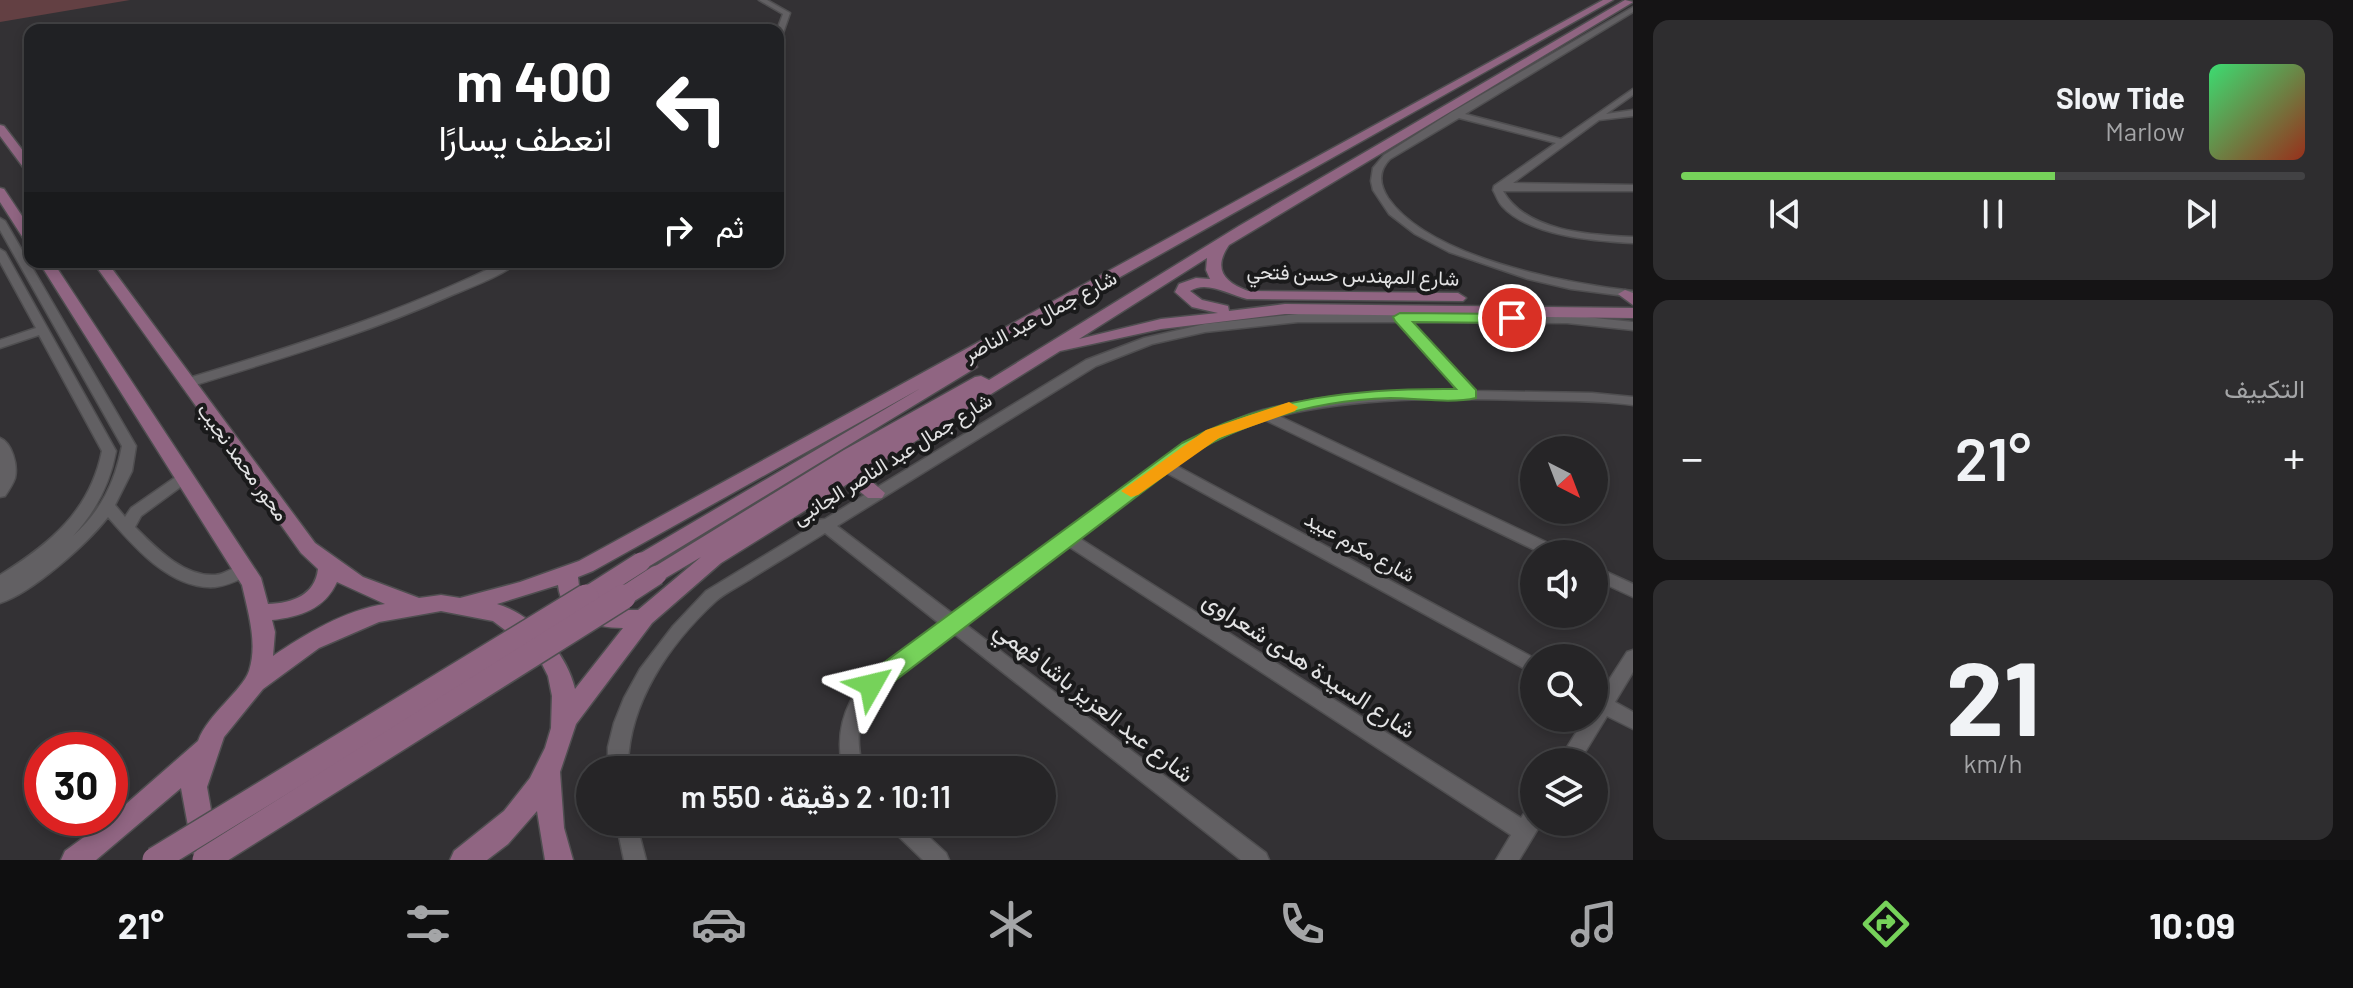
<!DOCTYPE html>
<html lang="ar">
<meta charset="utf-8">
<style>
:root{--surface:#262527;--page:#2e2d2f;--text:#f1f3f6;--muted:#a4a5a7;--line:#424244;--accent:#76d25a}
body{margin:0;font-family:Barlow,Vazirmatn,sans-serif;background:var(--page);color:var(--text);direction:rtl;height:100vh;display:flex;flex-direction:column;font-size:30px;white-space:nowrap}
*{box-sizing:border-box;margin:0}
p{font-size:26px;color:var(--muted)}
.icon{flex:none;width:44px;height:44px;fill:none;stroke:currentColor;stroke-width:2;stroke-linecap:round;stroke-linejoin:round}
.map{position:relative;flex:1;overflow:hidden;direction:ltr}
.panel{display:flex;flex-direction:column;gap:20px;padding:20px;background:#151415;width:720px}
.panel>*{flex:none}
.guide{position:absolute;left:24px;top:24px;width:760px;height:244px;border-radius:16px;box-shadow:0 4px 12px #0003,0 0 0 2px var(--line);direction:rtl;background:#202124;color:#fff;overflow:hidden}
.needle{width:52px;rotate:138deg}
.controls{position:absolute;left:1520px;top:436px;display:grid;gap:16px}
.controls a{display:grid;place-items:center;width:88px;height:88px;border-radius:50%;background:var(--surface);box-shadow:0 4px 12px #0003,0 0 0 2px var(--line);font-size:40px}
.speed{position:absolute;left:24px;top:732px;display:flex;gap:16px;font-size:40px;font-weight:700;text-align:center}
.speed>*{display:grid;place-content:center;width:104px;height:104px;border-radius:50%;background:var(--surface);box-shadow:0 4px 12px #0003,0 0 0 2px var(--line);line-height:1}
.speed .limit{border:12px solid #d22;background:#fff;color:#111}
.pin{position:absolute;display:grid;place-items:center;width:68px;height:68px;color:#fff;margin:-34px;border:4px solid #fff;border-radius:50%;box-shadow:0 2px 8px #0007}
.me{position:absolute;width:88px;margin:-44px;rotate:53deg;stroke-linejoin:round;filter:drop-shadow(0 0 6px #0008)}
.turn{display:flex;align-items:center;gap:28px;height:168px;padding:0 40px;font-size:36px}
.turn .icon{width:104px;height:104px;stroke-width:2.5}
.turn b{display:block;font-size:56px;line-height:68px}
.then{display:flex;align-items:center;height:76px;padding:0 40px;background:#0003;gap:16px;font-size:30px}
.big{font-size:60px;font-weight:600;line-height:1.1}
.panel .widget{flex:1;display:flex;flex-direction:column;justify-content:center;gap:12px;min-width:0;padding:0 28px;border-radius:16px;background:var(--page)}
.panel .dial{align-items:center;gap:0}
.dial b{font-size:104px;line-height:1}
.song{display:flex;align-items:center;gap:24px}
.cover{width:96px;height:96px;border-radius:12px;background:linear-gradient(135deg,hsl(140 70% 55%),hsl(10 70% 35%))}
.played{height:8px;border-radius:4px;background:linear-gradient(90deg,var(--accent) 60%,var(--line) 60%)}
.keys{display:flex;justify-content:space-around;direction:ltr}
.heat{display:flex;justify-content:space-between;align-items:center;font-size:44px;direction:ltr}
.trip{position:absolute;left:576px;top:756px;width:480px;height:80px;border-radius:40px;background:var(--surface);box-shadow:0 4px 12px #0003,0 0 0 2px var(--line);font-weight:600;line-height:80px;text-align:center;direction:rtl}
.tabs{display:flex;height:128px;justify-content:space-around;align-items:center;background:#0f0f10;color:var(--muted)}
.tabs .icon{width:56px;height:56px}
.tabs .active{color:var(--accent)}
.tabs b{font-size:36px;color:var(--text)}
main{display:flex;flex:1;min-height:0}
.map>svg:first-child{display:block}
</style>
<main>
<section class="panel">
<div class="widget">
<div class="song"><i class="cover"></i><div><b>Slow Tide</b><p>Marlow</p></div></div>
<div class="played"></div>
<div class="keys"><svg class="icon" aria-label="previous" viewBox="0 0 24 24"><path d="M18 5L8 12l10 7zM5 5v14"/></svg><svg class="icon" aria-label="pause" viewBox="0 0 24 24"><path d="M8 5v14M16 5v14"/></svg><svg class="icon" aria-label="next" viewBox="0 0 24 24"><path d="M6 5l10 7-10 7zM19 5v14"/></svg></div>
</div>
<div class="widget"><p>التكييف</p>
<div class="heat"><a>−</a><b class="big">21°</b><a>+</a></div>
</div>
<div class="widget dial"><b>21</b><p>km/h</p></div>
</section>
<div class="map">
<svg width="1633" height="860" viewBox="0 0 1633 860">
<rect width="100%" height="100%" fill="#333134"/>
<path fill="#634043" d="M 0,0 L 130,0 L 0,22 Z"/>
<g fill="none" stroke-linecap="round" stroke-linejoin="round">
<g stroke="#4f4e50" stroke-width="3">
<g id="minor">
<path d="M 759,0 L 767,0 L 790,13 L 781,39 L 778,39 L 777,30 L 783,14 Z"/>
<path d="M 1633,7 L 1633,12 L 1465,114 L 1561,139 L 1633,89 L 1633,95 L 1606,114 L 1633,110 L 1633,116 L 1599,120 L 1513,183 L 1633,185 L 1633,191 L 1503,191 C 1526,232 1591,235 1633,237 L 1633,243 C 1595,241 1529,236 1502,206 C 1498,202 1496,195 1493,190 L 1494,186 L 1556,143 L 1459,118 L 1390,159 C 1378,171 1379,184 1388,198 C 1430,258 1564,283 1633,291 L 1633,297 L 1571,289 L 1528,279 L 1449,252 L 1415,234 L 1389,214 L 1373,190 L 1371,181 L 1373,168 L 1384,155 L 1452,112 Z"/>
<path d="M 778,81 L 782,83 L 782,113 L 778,116 Z"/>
<path d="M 0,218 L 5,221 L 136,446 L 132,471 L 115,505 L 125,517 L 131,508 L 180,474 L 190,474 L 192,477 L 190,480 L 141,516 L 135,527 C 155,547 183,577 215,575 C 228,574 237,562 251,566 L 253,570 L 251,574 C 240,579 228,586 215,587 C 171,590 134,547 108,517 C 87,544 32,593 0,603 L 0,575 C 50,544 90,511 102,451 L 39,335 L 0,348 L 0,340 L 36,328 L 0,262 L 0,249 L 5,252 L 116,451 C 110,484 96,511 73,536 C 101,511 115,482 122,446 L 0,230 Z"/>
<path d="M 503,262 L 518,262 C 500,277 473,286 452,295 C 368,333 279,359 192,386 L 182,386 L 180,383 L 182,380 C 292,347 400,313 503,262 Z"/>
<path d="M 1400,313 L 1567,315 L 1633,322 L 1633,330 L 1567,323 L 1411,322 L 1474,391 L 1592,393 L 1633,397 L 1633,405 C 1596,400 1560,401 1523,400 C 1440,398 1360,397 1279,416 L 1563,550 L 1565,554 L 1543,554 L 1265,420 C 1233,431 1202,444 1175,465 L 1534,658 L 1534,674 L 1165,472 L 1079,538 L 1521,818 L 1527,809 L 1534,807 L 1534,822 L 1542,822 L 1519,860 L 1496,860 L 1511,835 L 1068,546 L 965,624 L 1266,853 L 1269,860 L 1241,860 L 953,633 C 937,645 922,656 907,668 C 866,699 850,717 863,770 L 843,770 C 835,735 843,708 864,680 L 940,624 L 825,533 C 801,548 776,563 752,578 C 740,586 726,592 716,601 C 669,644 627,705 628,770 L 608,770 L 608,747 L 614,723 L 624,698 L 640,669 L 673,626 L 706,591 L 816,524 L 818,520 L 825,519 L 1086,360 L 1144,338 L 1205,324 L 1298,314 ZM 1298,322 L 1398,322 L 1459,390 C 1394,390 1327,393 1263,410 C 1237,417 1209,432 1184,444 L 953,614 L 837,526 L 1096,366 L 1152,344 L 1205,332 Z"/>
<path d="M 0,438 C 12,443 18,465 15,478 C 13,484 9,490 5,496 L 0,497 Z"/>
<path d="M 1594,566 L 1633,584 L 1633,597 L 1594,579 Z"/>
<path d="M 1633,650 L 1633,672 L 1615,702 L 1633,712 L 1633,729 L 1607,716 L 1579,762 L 1558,762 L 1585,718 L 1594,718 L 1594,692 L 1600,694 L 1627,652 Z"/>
<path d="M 616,822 L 636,822 L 646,860 L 624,860 Z"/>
<path d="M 888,822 L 913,822 L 946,853 L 949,860 L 923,860 L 891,829 Z"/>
</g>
</g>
<g stroke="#4f4e50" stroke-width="3">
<g id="major">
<path d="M 1603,0 L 1613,0 L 967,363 L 975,363 L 977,367 L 648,567 L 634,567 L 631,562 L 634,557 L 921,388 L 593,571 L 578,577 L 580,595 L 603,610 L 638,610 L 701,557 L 657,583 L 649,580 L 646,575 L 649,570 L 844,450 L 975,377 L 981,376 L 989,380 L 1239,226 L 1625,0 L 1633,2 L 1229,245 C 1213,268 1223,282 1248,291 L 1458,293 L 1466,298 L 1463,301 L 1247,299 C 1229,295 1207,280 1190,291 L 1202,300 L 1228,306 L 1229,311 L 1285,304 L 1633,308 L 1633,318 L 1285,314 L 1161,329 L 1060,351 L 863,474 L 885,493 L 882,498 L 868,498 L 849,483 L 721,563 L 652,623 L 576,724 L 560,772 L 564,828 L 573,860 L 545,860 L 537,811 L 508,844 L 487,860 L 450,860 L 454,851 L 504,811 L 530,778 L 545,748 L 551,728 L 552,696 L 548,676 L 537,654 L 493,621 L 441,611 L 379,622 L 319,648 L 263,689 L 224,737 L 207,787 L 217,844 L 213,853 L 203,857 L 193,853 L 181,788 L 96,860 L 61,860 L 65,851 L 110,818 L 198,741 C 208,714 242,691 249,671 C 258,643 248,612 242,585 L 39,262 L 53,262 L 261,578 L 268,604 C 293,603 315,595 318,569 L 301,553 L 93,262 L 107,262 L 315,543 L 363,577 L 419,598 L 441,595 L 460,598 L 520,582 L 579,561 ZM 1207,258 L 1206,270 L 1210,279 L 1196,278 L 1179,284 L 1175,292 L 1192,307 L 1218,313 L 1161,319 L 1079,339 ZM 337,582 L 385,604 C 345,610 305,634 273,656 L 275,632 L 272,620 C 300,617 325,609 337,582 ZM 558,585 C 561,617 593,628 623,628 L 575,689 C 567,654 533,614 497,604 Z"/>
<path d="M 0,125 L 4,126 L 30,160 L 30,172 L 26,171 L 0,136 Z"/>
<path d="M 0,188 L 4,189 L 30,228 L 30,242 L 25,241 L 0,202 Z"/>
<path d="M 1625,290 L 1633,293 L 1633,305 L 1618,294 Z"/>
</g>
</g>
<use href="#minor" fill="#626063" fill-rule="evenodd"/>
<use href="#major" fill="#906582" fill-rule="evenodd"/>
<g stroke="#4f4e50" stroke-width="22" stroke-linecap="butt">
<g id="major-bridge-far1">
<path d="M 583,599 L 641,562"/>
<path d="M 620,599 L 657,575"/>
</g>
</g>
<g stroke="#4f4e50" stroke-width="28" stroke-linecap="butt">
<g id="major-bridge">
<path d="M 155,860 L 586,597"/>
<path d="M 205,860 L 623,597"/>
</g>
</g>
<use href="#major-bridge-far1" stroke="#906582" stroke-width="19"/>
<use href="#major-bridge" stroke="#906582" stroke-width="25"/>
</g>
<path fill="#76d25a" stroke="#4d883a" stroke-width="2" d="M 1400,313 L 1512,314 L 1519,318 L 1512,323 L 1413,322 L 1476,390 L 1476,398 C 1450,404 1417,398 1390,398 C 1322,400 1255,418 1195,452 L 880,692 L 871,695 L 863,692 L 859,685 L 863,678 L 1182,443 C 1268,397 1360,388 1456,389 L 1395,321 L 1393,317 Z"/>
<path fill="#f59e0b" d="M 1289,402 L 1298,407 L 1295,411 L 1219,438 L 1138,495 L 1131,497 L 1121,491 L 1206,430 Z"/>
<g text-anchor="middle" stroke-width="8" stroke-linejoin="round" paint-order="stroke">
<g font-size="20" fill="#e3e3e4" stroke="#1a1a1b">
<text transform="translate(1353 275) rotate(2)" y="7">شارع المهندس حسن فتحي</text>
<text transform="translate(1040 316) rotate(-28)" y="7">شارع جمال عبد الناصر</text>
<text transform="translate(892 459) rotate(-32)" y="7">شارع جمال عبد الناصر الجانبى</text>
<text transform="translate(243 462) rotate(54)" y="7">محور محمد نجيب</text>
<text transform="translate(1360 547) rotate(29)" y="7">شارع مكرم عبيد</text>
</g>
<g font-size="24" fill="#e3e3e4" stroke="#1a1a1b">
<text transform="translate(1309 665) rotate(33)" y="8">شارع السيدة هدى شعراوى</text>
<text transform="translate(1094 702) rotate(38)" y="8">شارع عبد العزيز باشا فهمي</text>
</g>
</g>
</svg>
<div class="controls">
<a><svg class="needle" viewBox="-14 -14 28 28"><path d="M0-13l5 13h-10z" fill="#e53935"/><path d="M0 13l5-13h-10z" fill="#a4a5a7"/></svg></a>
<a><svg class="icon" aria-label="sound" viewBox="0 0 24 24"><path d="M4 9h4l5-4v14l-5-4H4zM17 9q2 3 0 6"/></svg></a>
<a><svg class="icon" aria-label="search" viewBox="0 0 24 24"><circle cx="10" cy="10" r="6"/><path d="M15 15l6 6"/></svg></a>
<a><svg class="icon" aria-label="layers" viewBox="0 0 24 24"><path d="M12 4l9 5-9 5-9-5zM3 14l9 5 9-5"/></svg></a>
</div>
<div class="speed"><div class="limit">30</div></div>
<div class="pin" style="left:1512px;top:318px;background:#d93025"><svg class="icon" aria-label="arrive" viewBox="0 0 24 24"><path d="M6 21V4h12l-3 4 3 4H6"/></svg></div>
<svg class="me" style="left:871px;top:685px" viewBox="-20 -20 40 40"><path d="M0-17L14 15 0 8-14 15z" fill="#76d25a" stroke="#fff" stroke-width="4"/></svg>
<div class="trip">10:11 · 2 دقيقة · 550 m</div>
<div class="guide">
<div class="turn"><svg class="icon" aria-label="left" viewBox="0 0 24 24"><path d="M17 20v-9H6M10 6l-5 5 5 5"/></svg><div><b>400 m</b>انعطف يسارًا</div></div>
<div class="then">ثم<svg class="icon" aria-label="right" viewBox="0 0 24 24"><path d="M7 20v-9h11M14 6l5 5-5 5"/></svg></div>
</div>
</div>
</main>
<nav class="tabs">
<b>10:09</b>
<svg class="icon active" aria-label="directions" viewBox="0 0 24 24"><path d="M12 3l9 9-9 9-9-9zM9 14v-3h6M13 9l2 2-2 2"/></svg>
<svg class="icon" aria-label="music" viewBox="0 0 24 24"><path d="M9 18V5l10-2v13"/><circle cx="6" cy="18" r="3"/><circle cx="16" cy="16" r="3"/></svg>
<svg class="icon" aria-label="phone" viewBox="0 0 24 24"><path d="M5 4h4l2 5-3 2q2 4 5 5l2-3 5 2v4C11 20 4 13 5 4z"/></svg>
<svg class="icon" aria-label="climate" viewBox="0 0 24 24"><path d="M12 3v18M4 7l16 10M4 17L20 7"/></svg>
<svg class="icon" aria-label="car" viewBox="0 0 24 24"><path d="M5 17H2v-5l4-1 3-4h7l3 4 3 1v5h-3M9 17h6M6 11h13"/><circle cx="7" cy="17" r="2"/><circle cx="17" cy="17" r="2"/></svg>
<svg class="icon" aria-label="filters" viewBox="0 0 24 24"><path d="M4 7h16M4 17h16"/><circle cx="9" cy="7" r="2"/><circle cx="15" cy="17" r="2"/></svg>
<b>21°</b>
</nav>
